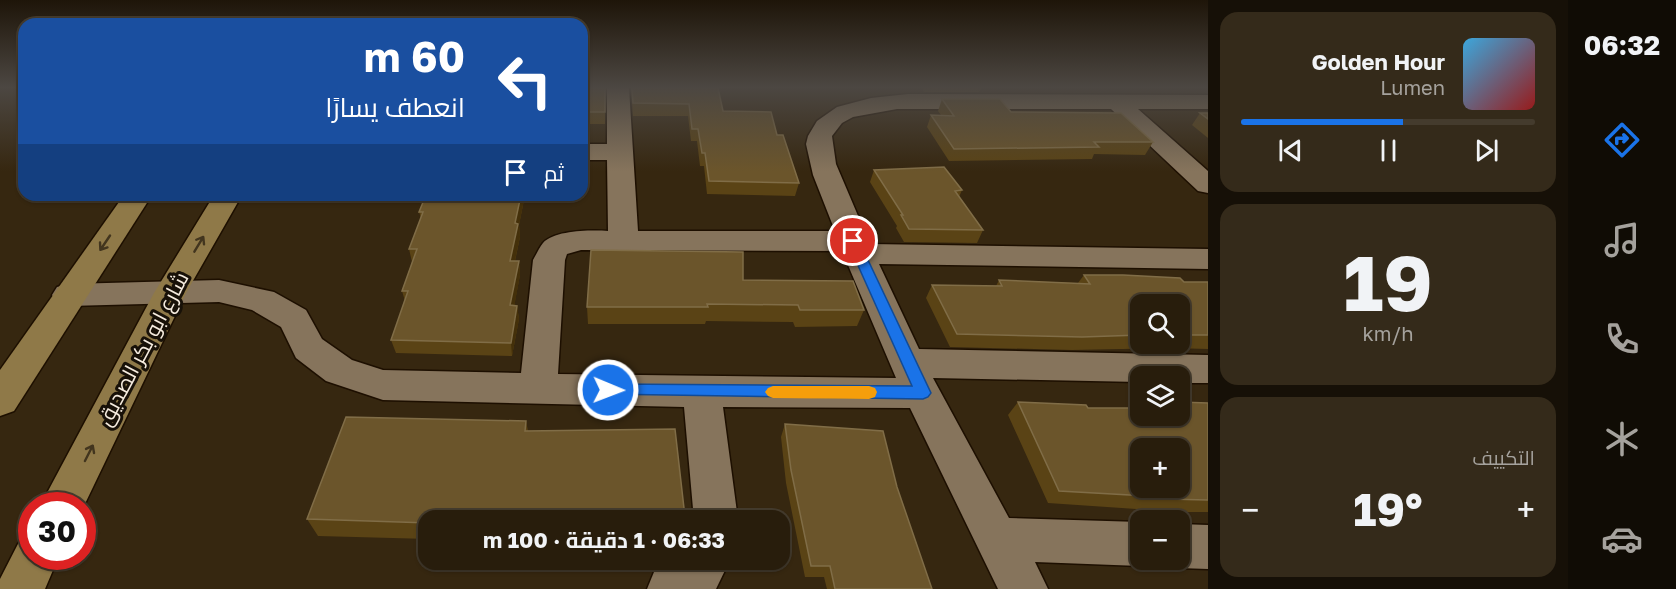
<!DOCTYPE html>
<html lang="ar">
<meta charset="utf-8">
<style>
:root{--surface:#281d0c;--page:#342a1a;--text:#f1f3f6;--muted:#a5a29d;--line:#443b2d;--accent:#1a73e8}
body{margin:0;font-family:"Golos Text",Cairo,sans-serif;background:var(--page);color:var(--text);direction:rtl;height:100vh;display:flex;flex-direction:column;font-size:22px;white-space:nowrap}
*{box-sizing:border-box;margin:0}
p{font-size:20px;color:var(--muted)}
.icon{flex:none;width:33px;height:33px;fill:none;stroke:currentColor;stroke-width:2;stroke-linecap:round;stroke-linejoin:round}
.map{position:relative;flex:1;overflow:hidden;direction:ltr}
.drawer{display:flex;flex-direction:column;gap:12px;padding:12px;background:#161007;width:360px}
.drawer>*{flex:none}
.guide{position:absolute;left:18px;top:18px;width:570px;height:183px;border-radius:18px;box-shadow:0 2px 4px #0004,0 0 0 2px var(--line);direction:rtl;background:#1a4fa0;color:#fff;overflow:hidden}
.fabs{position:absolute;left:1130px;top:294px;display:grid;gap:12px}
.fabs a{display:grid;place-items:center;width:60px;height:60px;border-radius:12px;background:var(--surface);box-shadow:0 2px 4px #0004,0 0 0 2px var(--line);font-size:30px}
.speed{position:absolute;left:18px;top:492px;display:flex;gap:12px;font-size:30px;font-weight:700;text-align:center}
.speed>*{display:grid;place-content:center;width:78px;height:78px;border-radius:50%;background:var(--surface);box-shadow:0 2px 4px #0004,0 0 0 2px var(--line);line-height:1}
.speed .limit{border:9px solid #d22;background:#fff;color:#111}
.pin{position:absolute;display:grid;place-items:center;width:51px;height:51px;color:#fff;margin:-26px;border:3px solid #fff;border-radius:50%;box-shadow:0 2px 6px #0007}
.me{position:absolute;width:66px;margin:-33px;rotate:91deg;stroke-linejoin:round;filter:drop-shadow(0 0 4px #0008)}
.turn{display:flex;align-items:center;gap:21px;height:126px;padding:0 24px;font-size:27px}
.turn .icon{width:78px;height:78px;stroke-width:2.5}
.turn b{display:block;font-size:42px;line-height:51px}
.then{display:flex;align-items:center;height:57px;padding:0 24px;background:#0003;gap:12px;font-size:22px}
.big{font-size:45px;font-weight:700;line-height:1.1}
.drawer .tile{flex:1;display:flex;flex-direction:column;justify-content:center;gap:9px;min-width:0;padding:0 21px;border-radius:18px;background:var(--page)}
.drawer .dial{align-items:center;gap:0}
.dial b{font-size:78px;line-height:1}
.song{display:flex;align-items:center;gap:18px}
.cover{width:72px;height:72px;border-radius:9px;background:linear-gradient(135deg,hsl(200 70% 55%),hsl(0 70% 35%))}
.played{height:6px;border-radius:3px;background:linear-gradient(90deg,var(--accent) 55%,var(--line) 55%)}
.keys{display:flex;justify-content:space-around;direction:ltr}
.heat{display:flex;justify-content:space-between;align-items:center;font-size:33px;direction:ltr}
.trip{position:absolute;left:418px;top:510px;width:372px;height:60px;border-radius:18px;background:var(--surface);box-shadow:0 2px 4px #0004,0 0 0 2px var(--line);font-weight:700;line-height:60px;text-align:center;direction:rtl}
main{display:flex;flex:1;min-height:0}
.tabs{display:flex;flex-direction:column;width:108px;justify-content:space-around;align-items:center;background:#100c05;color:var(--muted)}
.tabs .icon{width:42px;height:42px}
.tabs .active{color:var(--accent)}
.tabs b{font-size:27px;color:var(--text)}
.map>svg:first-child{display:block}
</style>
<main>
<nav class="tabs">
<b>06:32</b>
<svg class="icon active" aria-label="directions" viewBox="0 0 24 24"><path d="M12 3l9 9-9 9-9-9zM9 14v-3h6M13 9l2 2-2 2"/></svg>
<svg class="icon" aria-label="music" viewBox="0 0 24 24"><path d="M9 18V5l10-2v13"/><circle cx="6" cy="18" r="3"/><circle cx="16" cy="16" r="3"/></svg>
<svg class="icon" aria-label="phone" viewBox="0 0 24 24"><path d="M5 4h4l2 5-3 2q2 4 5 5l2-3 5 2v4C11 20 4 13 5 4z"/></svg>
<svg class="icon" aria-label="climate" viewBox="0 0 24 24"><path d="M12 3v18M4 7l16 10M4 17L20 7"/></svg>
<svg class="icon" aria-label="car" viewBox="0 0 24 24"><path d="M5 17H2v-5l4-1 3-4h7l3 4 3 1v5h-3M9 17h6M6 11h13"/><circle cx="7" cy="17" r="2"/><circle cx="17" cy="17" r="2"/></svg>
</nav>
<section class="drawer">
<div class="tile">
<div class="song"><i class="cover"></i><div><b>Golden Hour</b><p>Lumen</p></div></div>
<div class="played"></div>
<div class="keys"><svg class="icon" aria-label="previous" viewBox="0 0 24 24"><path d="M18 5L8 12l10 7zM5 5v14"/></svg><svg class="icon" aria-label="pause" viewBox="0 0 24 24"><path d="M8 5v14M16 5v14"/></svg><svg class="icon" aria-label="next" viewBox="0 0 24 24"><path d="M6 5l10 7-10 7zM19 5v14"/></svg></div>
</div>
<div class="tile dial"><b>19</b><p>km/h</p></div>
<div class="tile"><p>التكييف</p>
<div class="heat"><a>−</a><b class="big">19°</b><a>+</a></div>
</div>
</section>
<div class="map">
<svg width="1208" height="589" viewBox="0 0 1208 589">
<rect width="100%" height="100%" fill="#362710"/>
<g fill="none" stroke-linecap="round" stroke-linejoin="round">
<g stroke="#1d0f00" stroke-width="3">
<g id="minor">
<path d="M 607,88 L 629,88 L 638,231 L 835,231 L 813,175 L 806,144 L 808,136 L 817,121 L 837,107 L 871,98 L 908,94 L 1208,95 L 1208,109 L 1138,109 L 1208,171 L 1208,193 L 1198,191 L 1111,109 L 897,109 L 853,117 L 842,123 L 832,136 L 836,164 L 870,244 L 1208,249 L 1208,269 L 879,264 L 919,349 L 1208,355 L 1208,383 L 1179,383 L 1179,376 L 1140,376 L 1140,382 L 933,378 L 1009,518 L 1140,522 L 1140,560 L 1156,560 L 1140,566 L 1035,562 L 1048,589 L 998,589 L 910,408 L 723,407 L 738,520 L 694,520 L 684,407 L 383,400 L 326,381 L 296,358 L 281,327 L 252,310 L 219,302 L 69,306 L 57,303 L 52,295 L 57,287 L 69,284 L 219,280 L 274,292 L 306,310 L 322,339 L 352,360 L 383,370 L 521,373 L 533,260 C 536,255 539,248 543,243 C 555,230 591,230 608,231 L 607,160 L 582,160 L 582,144 L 607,144 ZM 581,250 L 842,251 L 896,378 L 558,374 L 565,260 L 567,254 Z"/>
<path d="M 1179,524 L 1208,525 L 1208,569 L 1179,568 L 1163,562 L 1162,560 L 1179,560 Z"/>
<path d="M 680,560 L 730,560 L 716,589 L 647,589 L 654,572 Z"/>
</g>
</g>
<g stroke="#1d0f00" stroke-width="3">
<g id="secondary">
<path d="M 124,195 L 152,195 L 14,411 L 0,416 L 0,370 Z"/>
<path d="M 214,195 L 242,195 L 186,293 L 82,510 L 82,506 L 40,506 L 154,293 Z"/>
<path d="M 32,535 L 32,556 L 59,556 L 45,589 L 0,589 L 0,579 L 20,540 Z"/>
</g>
</g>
<use href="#minor" fill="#86745c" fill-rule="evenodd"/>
<use href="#secondary" fill="#8f7948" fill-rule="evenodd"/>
</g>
<g fill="#5a4315" fill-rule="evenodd">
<rect x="582" y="88" width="23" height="36"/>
<path d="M 631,88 L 718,88 L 723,111 L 777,135 L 799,183 L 795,196 L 707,194 L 704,166 L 700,166 L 697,141 L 691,141 L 688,116 L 633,116 Z"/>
<path d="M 922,88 L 981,88 L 979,92 L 924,92 Z"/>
<path d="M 942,99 L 1011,112 L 1153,142 L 1145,155 L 1094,154 L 1092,159 L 949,161 L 927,127 L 931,115 L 941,115 L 938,111 Z"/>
<path d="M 1200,113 L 1208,113 L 1208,138 L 1192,125 Z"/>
<path d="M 874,170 L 962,190 L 959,197 L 983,230 L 977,243 L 904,242 L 896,228 L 897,226 L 870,182 Z"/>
<path d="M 426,195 L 525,195 L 519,225 L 520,237 L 515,261 L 519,261 L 520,275 L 514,306 L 517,306 L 519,319 L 512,356 L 396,353 L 391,340 L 405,301 L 402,291 L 412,262 L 409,249 L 421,218 L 419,212 Z"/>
<path d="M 1084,275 L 1184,282 L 1208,282 L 1208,349 L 1172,348 L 1072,350 L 950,347 L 926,298 L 932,285 L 996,286 L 999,280 L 1078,283 ZM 1140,304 L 1179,304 L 1179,344 L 1140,344 Z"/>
<path d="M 743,280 L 864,310 L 857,326 L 795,327 L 793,322 L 706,321 L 705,324 L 588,324 L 587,307 Z"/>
<path d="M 1018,402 L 1179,416 L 1180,402 L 1208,403 L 1208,512 L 1152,512 L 1151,510 L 1048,503 L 1008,415 Z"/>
<path d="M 526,421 L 528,431 L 685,517 L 684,520 L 429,520 L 429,539 L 318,536 L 307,519 Z"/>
<path d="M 785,424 L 932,589 L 827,589 L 824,577 L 805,577 L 786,483 L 781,437 Z"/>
</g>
<g fill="#44300a">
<path d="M 521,195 L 525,195 L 519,225 L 520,237 L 512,274 L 510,261 L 515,223 Z"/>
<path d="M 519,261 L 520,275 L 512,319 L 510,305 Z"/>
<path d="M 517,306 L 519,319 L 512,356 L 511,343 Z"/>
</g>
<g fill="#6b552b" stroke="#806d47" stroke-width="1.5" fill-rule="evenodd">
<rect x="582" y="88" width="23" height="24"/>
<path d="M 632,88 L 718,88 L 723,111 L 771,112 L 777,135 L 783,135 L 799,183 L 709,181 L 705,153 L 702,153 L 698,129 L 692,129 L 689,104 L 633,103 Z"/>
<path d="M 942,99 L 1000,99 L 1011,112 L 1121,113 L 1153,142 L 1094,142 L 1099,147 L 954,149 L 931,115 L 954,116 Z"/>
<path d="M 1200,113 L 1208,113 L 1208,119 Z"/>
<path d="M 944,167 L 962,190 L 955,191 L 983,230 L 909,229 L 901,215 L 903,215 L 874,170 Z"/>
<path d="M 426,195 L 521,195 L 515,223 L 518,224 L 510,261 L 519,261 L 510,305 L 517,306 L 511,343 L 391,340 L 408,291 L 402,291 L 417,249 L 409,249 L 423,212 L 419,212 Z"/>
<path d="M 591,250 L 743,252 L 743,280 L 853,281 L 864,310 L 800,310 L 798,305 L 707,304 L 708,307 L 587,307 Z"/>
<path d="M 1084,275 L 1123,275 L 1180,278 L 1184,282 L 1208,282 L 1208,335 L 1179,335 L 1179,304 L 1140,304 L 1140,335 L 1082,337 L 957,334 L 932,285 L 1002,286 L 999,280 L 1090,284 Z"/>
<path d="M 1018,402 L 1086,405 L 1088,408 L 1140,408 L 1140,416 L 1179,416 L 1179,408 L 1184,408 L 1180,402 L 1208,403 L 1208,500 L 1166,499 L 1165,497 L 1059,491 ZM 1140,448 L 1179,448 L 1179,488 L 1140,488 Z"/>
<path d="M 346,417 L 526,421 L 525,431 L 675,429 L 685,517 L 513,519 L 512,520 L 429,520 L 429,523 L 307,519 Z"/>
<path d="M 785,424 L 883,431 L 897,487 L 932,589 L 835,589 L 830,566 L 811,566 L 791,470 Z"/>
</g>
<defs><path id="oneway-shaft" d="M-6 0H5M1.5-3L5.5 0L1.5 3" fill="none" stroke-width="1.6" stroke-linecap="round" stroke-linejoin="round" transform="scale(1.5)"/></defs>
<g stroke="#42351e">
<use href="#oneway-shaft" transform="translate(105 243) rotate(124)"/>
<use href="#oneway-shaft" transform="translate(199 244) rotate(-59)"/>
<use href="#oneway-shaft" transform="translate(89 453) rotate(-63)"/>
</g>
<linearGradient id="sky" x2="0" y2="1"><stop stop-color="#1e1509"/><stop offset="0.51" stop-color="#4c4742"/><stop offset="1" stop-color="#4c4742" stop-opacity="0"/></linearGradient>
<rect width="1208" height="171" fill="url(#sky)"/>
<path fill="#1a73e8" stroke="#114b97" stroke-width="1.5" d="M 853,237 L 859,241 L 931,393 L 928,397 L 923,399 L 603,394 L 600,390 L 603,386 L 608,384 L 912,386 L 847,241 Z"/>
<path fill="#f59e0b" d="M 773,386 L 869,386 L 875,388 L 877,392 L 875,397 L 869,399 L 773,398 L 768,396 L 765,392 L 768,388 Z"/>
<g text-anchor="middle" stroke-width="6" stroke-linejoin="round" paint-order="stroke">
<g font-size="21" fill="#f6ecdf" stroke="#181108">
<text transform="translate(143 349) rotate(-62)" y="7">شارع ابو بكر الصديق</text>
</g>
</g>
</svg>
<div class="fabs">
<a><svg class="icon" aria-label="search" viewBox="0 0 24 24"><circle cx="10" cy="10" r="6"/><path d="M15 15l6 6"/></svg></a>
<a><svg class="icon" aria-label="layers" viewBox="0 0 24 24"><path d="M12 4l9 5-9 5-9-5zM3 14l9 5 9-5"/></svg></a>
<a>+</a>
<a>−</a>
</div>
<div class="speed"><div class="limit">30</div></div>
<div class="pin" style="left:853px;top:241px;background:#d93025"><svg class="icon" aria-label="arrive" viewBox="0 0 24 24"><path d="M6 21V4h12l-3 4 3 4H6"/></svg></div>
<svg class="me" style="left:608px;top:390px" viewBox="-20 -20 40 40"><circle r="17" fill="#1a73e8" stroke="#fff" stroke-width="3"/><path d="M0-11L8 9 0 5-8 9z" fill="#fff"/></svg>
<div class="trip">06:33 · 1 دقيقة · 100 m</div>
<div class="guide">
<div class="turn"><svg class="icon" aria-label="left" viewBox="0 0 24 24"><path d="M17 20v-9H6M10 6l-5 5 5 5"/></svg><div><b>60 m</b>انعطف يسارًا</div></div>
<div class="then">ثم<svg class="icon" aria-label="arrive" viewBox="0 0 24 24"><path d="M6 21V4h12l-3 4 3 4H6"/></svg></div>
</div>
</div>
</main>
